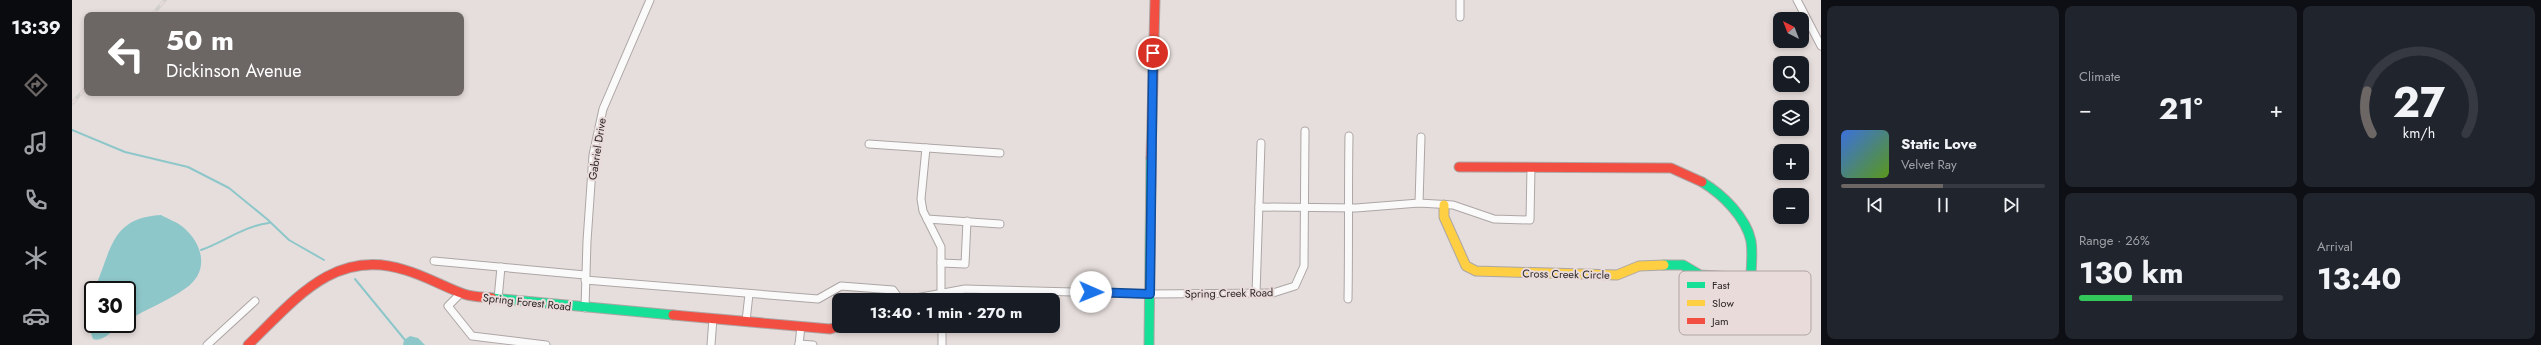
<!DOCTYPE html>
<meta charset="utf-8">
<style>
:root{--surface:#171b24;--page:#20242c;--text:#f1f3f6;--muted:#9ea1a6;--line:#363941;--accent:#6c6665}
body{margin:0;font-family:Jost,sans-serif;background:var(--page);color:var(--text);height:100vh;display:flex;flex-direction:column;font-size:15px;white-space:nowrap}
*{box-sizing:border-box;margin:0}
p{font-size:13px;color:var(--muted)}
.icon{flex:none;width:22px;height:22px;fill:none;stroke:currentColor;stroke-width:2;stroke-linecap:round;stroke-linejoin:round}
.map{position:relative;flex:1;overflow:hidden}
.side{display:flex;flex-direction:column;gap:6px;padding:6px;background:#0d0f14;width:720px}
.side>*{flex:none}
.top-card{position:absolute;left:12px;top:12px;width:380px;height:84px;border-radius:8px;box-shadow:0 2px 6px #0003;background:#6c6665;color:#fff;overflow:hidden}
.needle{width:26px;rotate:318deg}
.tools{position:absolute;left:1701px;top:12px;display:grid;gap:8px}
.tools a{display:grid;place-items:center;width:36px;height:36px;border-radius:8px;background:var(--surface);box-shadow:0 2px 6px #0003;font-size:20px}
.speed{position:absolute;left:12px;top:281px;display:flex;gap:8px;font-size:20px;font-weight:700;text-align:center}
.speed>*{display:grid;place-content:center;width:52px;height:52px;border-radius:50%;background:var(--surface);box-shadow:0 2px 6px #0003;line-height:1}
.speed .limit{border:2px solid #111;border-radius:6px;background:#fff;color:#111}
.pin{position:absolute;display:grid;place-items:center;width:34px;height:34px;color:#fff;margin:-17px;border:2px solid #fff;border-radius:50%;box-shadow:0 1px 4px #0007}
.me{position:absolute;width:44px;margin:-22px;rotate:91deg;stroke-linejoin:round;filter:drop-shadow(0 0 3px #0008)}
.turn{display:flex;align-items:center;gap:14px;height:84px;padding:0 16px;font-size:18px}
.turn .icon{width:52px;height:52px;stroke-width:2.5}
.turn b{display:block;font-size:28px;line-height:34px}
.big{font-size:30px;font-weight:700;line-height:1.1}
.side .card{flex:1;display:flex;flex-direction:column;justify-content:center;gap:6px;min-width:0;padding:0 14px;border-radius:8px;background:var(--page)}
.side .dial{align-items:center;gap:0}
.dial svg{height:104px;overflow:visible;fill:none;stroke:var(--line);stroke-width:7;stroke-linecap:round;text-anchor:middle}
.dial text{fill:var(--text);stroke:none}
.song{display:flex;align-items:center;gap:12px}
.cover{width:48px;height:48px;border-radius:6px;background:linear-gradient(135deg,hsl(220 70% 55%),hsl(90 70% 35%))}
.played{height:4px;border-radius:2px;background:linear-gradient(90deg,var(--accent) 50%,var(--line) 50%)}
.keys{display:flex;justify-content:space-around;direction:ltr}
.heat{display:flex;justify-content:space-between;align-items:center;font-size:22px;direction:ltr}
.charge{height:6px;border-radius:3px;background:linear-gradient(90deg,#34c759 26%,var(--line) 0)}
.side .tiles{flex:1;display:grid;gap:6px;grid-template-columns:repeat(3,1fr)}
.card:first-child{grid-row:span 2}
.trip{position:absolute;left:760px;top:293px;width:228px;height:40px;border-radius:8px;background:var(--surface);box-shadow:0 2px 6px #0003;font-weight:700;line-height:40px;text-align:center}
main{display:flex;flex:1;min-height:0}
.menu{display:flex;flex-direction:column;width:72px;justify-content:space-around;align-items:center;background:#090b0e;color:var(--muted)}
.menu .icon{width:28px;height:28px}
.menu .selected{color:var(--accent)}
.menu b{font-size:18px;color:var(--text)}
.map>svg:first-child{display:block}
</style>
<main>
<nav class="menu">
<b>13:39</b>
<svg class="icon selected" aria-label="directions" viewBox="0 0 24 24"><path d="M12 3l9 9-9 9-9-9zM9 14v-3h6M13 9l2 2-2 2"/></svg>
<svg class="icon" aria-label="music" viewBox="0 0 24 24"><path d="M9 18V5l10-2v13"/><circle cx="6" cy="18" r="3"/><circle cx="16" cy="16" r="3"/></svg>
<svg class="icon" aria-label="phone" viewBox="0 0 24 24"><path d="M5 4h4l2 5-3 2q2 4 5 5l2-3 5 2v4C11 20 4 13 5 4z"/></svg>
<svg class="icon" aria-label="climate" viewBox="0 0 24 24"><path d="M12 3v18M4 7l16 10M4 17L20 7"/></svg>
<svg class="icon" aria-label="car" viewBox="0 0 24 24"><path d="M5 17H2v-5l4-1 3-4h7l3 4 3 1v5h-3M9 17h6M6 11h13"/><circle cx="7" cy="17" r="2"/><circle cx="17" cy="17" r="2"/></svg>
</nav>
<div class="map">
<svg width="1749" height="345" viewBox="0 0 1749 345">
<rect width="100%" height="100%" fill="#e6dedc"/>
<g fill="#8ec7ca">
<path d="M 89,215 C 96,219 105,222 111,227 C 131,244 138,271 114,288 C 96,301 74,309 55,321 L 55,290 L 22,290 C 40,250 38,218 89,215 Z"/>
<path d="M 21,293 L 21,324 L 50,324 C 41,329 31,343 21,339 L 16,325 Z"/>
<path d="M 338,336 L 346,338 L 353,345 L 331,345 L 332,340 Z"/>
</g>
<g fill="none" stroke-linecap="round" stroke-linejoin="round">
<g stroke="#8ec7ca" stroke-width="2">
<path d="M 0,130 L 53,152 L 116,167 L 157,188 L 195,219 L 217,240 L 252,260"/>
<path d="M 129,250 C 152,242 172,226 197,223"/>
<path d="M 283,279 L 333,340"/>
</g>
<g stroke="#aca6a5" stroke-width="9">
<g id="street">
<path d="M 1725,0 L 1749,46"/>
<path d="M 1388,17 L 1388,0"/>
<path d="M 797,144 L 928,153"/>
<path d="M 854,148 L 849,199 L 851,211 L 869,247 L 869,300"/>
<path d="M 1347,203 L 1349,137"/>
<path d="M 1187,207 L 1284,208 L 1347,203 L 1381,205 L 1422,219 L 1458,220 L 1459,167"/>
<path d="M 855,219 L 928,224"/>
<path d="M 362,261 L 513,275"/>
<path d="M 869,263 L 893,264 L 895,221"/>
<path d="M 513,280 L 746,299 L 769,286 L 821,290 L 828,300"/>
<path d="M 389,293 L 376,306 L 400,336 L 474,345"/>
<path d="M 1184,294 L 1189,143"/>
<path d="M 426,299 L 429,267"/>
<path d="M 1276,299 C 1277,245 1276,191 1277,136"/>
<path d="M 833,300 L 893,289 L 1078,294 L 1201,293 L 1223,286 L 1232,266 L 1233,131"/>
<path d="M 513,308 L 515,241 L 521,155 L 531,109 L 578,0"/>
<path d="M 674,321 L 677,294"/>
<path d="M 870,326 L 870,345"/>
<path d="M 727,344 L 741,345"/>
<path d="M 135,345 L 183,301"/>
<path d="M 639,345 L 641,318"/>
<path d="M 727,345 L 729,326"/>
</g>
</g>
<g stroke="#aca6a5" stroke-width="11">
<g id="fast">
<path d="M 1592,265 L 1611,265 L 1628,275 L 1679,278 C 1679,266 1681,253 1679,241 C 1674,217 1650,194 1630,182"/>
<path d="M 420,298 L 601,315"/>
<path d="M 1077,345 L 1079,158"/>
</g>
</g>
<g stroke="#aca6a5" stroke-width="11">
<path id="slow" d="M 1372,205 L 1372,217 L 1394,266 L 1404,271 L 1545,275 L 1567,266 L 1592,265"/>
</g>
<g stroke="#aca6a5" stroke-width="11">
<g id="jam">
<path d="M 1079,158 L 1083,0"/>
<path d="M 1387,167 L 1599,168 L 1630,182"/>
<path d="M 601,315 L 758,329 L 768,326"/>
<path d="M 176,345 C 222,301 262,247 333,270 C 354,276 372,287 392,294 C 401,297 411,297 420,298"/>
</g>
</g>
<use href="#street" stroke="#fbfafa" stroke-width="7"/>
<use href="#fast" stroke="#16e098" stroke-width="9"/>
<use href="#slow" stroke="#ffcf43" stroke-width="9"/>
<use href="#jam" stroke="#f24e42" stroke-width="9"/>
<g stroke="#d2d0cf" stroke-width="3.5">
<g id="rail">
<path d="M 80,15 L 93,0"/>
<path d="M 0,103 L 15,87"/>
</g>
</g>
<use href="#rail" stroke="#e9dbd9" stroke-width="2" stroke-dasharray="6" stroke-linecap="butt"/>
</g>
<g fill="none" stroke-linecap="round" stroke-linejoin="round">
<g stroke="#114b97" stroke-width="10">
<path id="route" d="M 1019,292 L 1078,294 L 1081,53"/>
</g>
<use href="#route" stroke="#1a73e8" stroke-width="7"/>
</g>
<g text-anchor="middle" stroke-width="4" stroke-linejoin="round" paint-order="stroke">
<g font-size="11" fill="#2b2525" stroke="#e9dbd9">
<text transform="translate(525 149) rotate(-81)" y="4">Gabriel Drive</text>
<text transform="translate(1494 274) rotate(1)" y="4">Cross Creek Circle</text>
<text transform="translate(1157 293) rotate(-1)" y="4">Spring Creek Road</text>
<text transform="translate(455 302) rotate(6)" y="4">Spring Forest Road</text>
</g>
</g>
<rect x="1607" y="271" width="132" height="64" rx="6" fill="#e9dbd9" stroke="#b0a4a3" stroke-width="1"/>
<rect x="1615" y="282" width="18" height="6" fill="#16e098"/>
<rect x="1615" y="300" width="18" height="6" fill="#ffcf43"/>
<rect x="1615" y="318" width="18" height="6" fill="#f24e42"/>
<g font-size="11" fill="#2b2525">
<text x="1640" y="289">Fast</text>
<text x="1640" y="307">Slow</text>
<text x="1640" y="325">Jam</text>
</g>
</svg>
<div class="tools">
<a><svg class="needle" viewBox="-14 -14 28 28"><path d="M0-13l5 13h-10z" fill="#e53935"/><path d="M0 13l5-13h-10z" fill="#9ea1a6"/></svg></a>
<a><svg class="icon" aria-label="search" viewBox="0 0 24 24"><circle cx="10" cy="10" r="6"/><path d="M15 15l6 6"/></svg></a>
<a><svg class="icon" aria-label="layers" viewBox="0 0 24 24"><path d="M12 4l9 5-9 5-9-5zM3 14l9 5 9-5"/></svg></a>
<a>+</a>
<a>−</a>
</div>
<div class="speed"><div class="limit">30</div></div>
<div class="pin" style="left:1081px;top:53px;background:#d93025"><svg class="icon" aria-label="arrive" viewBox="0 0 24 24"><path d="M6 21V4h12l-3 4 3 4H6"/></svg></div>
<svg class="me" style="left:1019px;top:292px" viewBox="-20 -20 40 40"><circle r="19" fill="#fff"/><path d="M0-13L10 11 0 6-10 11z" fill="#1a73e8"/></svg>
<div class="trip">13:40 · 1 min · 270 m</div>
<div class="top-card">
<div class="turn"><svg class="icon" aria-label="left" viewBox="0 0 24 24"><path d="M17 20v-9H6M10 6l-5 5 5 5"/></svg><div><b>50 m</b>Dickinson Avenue</div></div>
</div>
</div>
<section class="side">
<div class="tiles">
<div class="card">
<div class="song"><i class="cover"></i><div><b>Static Love</b><p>Velvet Ray</p></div></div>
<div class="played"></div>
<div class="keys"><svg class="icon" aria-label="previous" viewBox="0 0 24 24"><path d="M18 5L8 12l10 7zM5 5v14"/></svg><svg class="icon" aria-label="pause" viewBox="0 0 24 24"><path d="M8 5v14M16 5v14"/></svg><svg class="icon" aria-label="next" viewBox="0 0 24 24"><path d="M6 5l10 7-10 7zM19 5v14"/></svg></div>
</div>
<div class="card"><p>Climate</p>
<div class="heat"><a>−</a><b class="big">21°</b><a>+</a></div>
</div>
<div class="card dial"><svg viewBox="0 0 100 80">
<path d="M14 69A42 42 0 1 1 86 69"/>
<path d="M14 69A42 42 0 0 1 10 36" stroke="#6c6665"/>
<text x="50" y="56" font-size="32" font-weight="700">27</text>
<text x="50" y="72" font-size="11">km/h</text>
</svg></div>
<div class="card"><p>Range · 26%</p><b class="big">130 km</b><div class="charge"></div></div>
<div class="card"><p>Arrival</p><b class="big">13:40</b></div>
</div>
</section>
</main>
